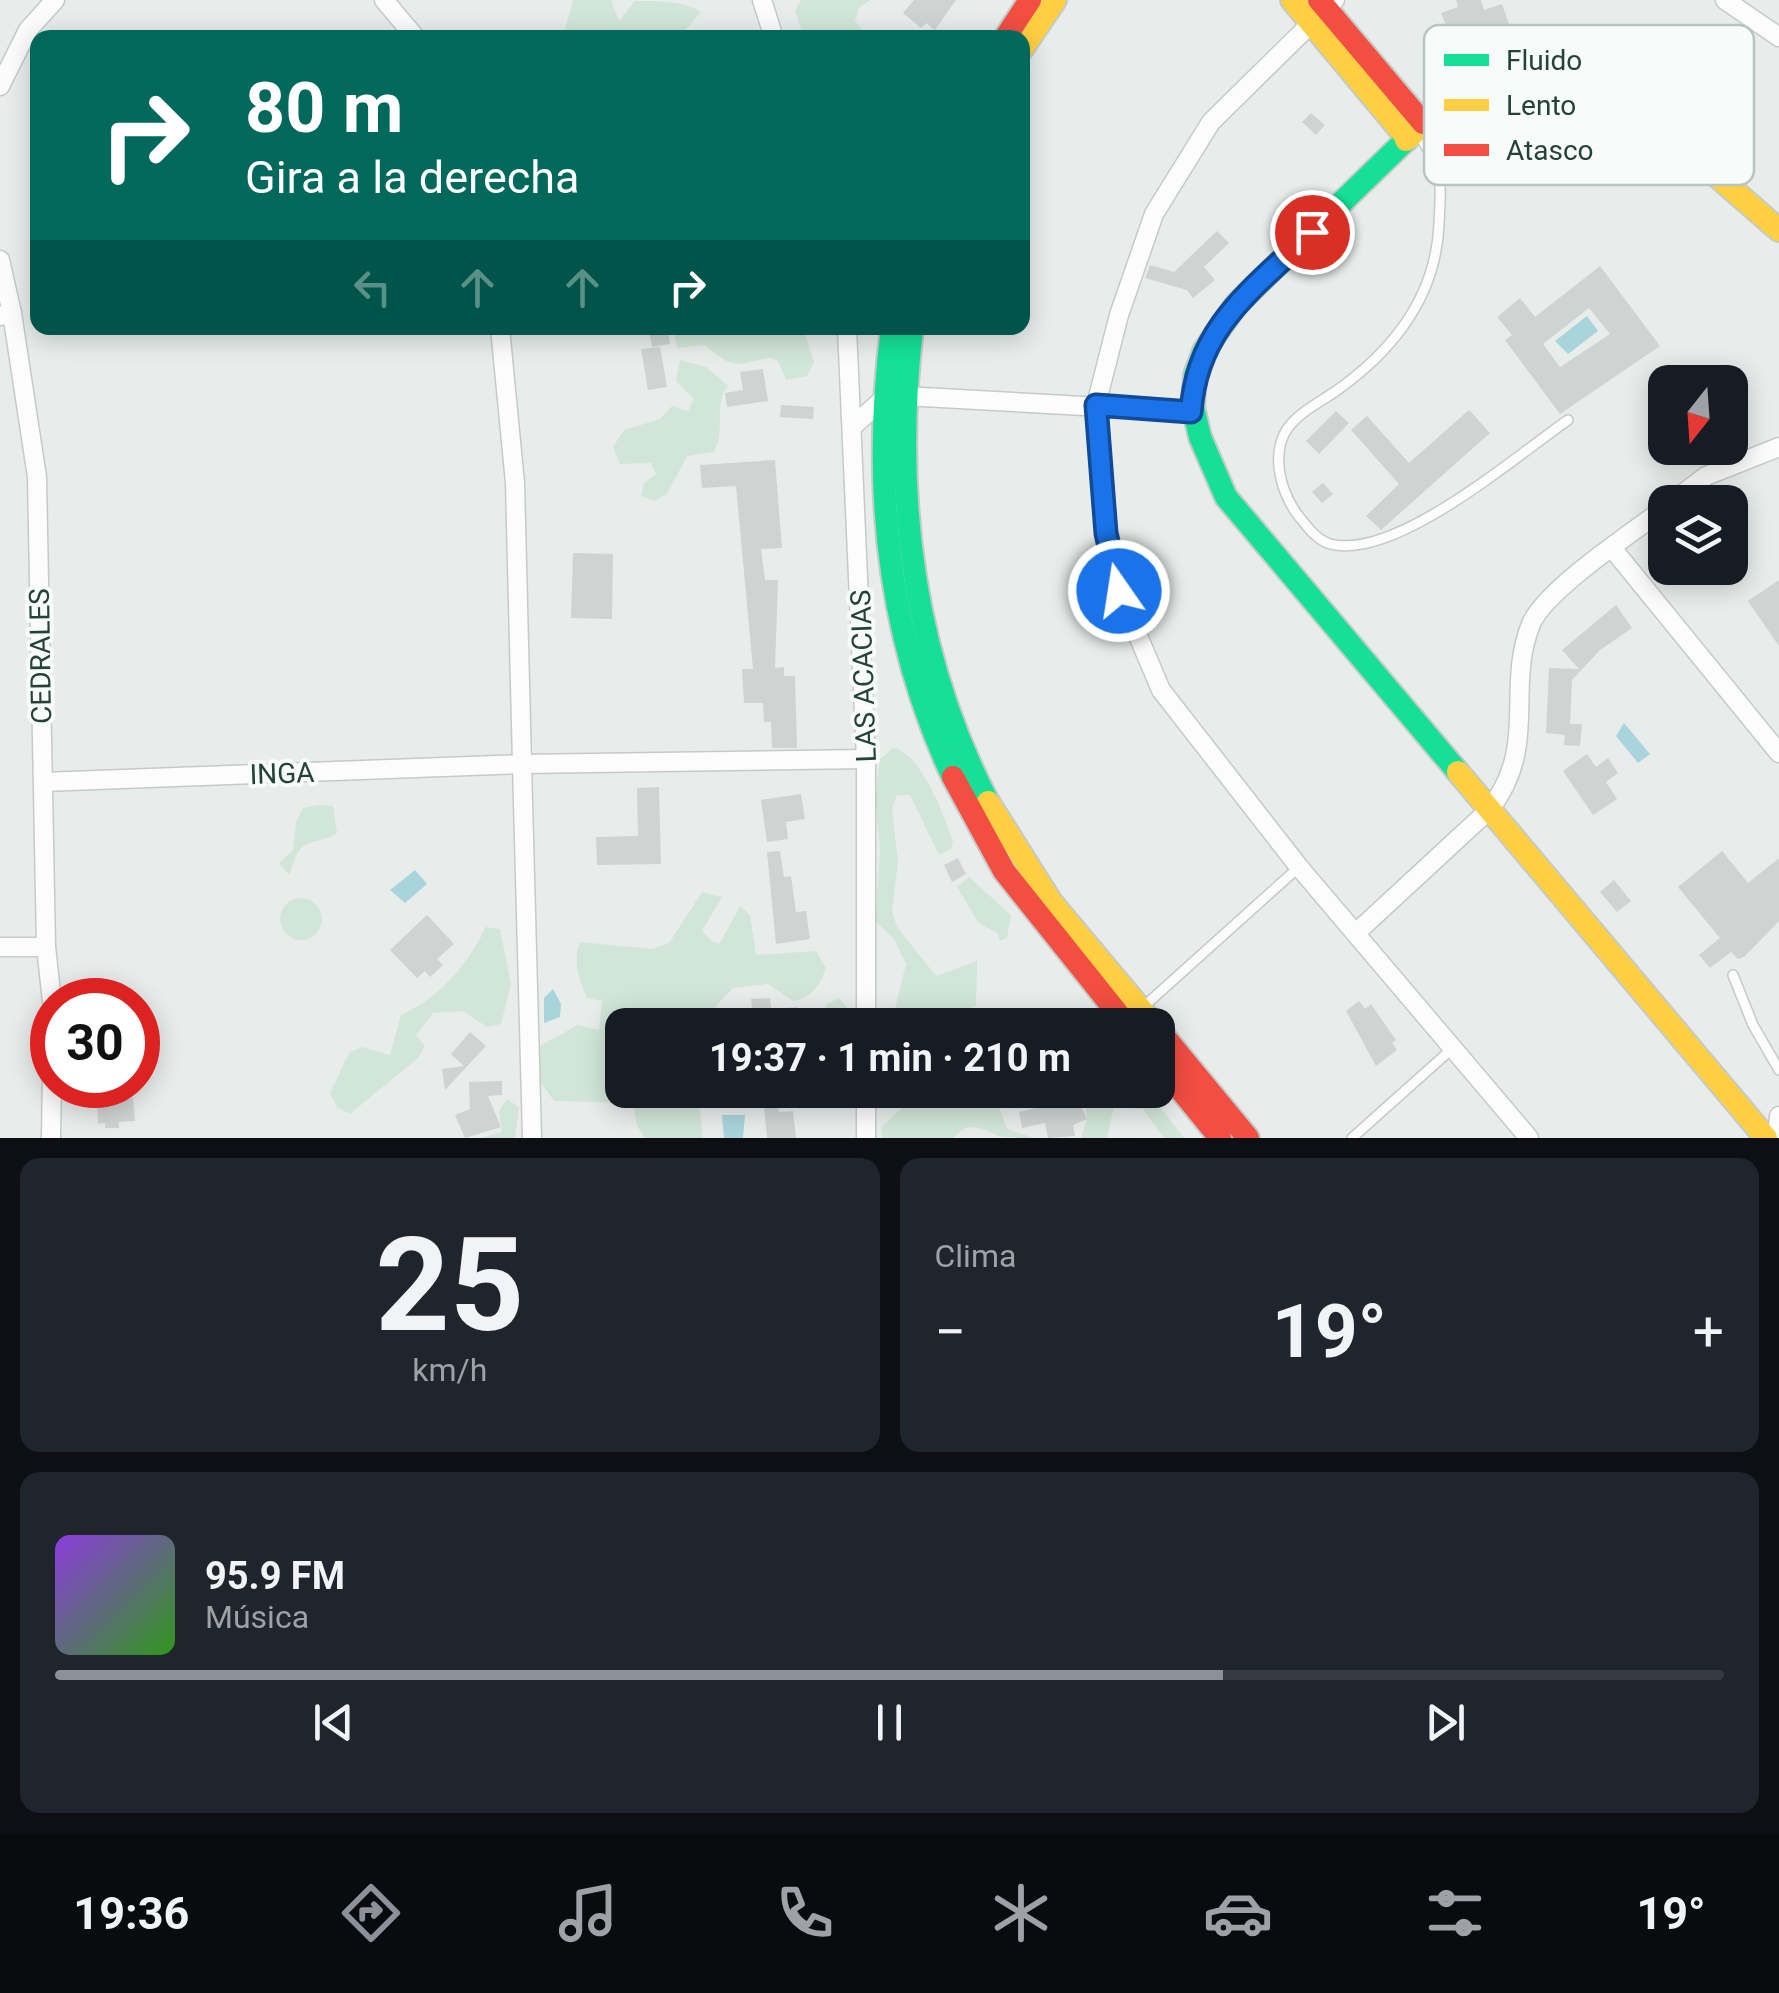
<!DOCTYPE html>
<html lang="es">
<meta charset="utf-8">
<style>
:root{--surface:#171b24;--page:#20242c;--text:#f1f3f6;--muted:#9ea1a6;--line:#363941;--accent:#8c9099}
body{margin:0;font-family:Roboto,sans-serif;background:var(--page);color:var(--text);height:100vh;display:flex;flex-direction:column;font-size:38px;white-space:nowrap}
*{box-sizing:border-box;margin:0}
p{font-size:32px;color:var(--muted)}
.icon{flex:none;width:55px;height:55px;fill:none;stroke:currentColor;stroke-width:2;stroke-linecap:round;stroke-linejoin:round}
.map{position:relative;height:1138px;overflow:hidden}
.drawer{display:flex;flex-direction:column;gap:20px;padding:20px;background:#0d0f14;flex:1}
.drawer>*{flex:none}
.banner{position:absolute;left:30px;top:30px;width:1000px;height:305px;border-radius:20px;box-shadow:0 5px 25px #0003;background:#00695c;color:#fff;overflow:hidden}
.needle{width:65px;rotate:197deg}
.buttons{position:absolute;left:1648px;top:365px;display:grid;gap:20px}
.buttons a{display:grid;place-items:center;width:100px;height:100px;border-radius:20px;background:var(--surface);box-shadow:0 5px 25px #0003;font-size:50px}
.speed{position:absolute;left:30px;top:978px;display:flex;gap:20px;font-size:50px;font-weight:700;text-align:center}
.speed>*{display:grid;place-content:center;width:130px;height:130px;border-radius:50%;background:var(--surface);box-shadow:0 5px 25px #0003;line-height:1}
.speed .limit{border:15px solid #d22;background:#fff;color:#111}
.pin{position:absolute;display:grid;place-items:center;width:85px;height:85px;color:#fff;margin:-42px;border:5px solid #fff;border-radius:50%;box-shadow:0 2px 10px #0007}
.me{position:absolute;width:110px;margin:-55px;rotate:347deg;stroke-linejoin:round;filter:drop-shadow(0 0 8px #0008)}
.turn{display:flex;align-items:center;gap:35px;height:210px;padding:0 50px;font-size:45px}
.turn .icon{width:130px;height:130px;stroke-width:2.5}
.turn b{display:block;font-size:70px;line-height:85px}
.lanes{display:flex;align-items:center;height:95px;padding:0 50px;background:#0003;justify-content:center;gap:50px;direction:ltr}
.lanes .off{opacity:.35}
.big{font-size:75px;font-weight:700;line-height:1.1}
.drawer .widget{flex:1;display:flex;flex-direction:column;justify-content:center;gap:15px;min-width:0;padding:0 35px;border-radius:20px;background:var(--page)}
.drawer .dial{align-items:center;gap:0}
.dial b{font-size:130px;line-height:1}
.song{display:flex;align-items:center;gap:30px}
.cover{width:120px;height:120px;border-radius:15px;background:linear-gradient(135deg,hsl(270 70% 55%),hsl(110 70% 35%))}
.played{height:10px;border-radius:5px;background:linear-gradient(90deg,var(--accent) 70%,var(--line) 70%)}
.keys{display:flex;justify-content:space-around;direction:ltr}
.heat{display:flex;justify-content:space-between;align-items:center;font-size:55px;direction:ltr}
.drawer .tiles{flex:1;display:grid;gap:20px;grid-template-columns:1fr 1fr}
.widget:last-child{grid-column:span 2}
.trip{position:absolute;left:605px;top:1008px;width:570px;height:100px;border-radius:20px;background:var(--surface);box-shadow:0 5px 25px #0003;font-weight:700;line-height:100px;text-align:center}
.tab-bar{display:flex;height:160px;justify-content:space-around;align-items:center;background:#090b0e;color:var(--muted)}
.tab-bar .icon{width:70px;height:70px}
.tab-bar .active{color:var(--accent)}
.tab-bar b{font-size:45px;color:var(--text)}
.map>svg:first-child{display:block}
</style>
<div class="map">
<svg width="1779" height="1138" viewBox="0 0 1779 1138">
<rect width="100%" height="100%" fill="#e8edeb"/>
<g fill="#d1e6d8">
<path d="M 573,0 L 611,0 L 619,21 L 635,1 C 658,1 683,0 701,12 L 679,37 L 563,37 Z"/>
<path d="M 801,0 L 870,0 L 859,8 L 855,21 L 868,37 L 804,37 L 795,11 Z"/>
<path d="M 673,328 L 803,328 L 814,362 L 807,376 L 786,380 L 778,361 L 771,358 C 735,362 739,374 705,345 L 677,348 Z"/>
<path d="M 680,360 L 706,367 L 728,386 C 712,406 727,429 714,452 L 687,456 L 667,494 L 654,501 L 641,496 L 644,483 L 656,474 L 651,463 L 620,464 L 613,447 L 624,430 L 660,419 L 672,406 L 688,411 L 694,399 L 676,381 Z"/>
<path d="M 893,748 C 919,750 946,818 953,842 L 951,849 L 939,855 L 910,795 L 897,795 L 892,808 L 898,862 L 892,911 L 897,927 L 936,976 L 977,961 L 976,1006 L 948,1014 L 944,1025 L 891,1025 L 906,964 L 894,939 L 875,921 L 880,849 L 875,799 L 880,759 Z"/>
<path d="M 318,805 L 333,806 L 337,833 C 326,842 306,839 299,851 C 294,857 293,867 289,875 L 279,863 L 293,850 L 296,822 L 303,808 Z"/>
<path d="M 969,877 L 1011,915 L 1007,938 L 1000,941 L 998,934 L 978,922 L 957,887 Z"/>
<path d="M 702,892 L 722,897 L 702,931 L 713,942 L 720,943 L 740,906 L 750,915 L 756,955 L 816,951 L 826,968 C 820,985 812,998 793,1001 L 768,984 L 733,988 L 698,1025 L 622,1025 L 622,1090 L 706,1090 L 699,1105 L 703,1138 L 645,1138 L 637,1126 L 633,1103 L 554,1101 L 541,1083 L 536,1048 L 578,1025 L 599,1030 L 602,1001 L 587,998 C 579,978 572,963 580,942 L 652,949 L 669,943 Z"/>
<circle cx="301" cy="919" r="21"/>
<path d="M 486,927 L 500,929 L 511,984 L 501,1024 L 487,1027 L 463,1011 L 433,1013 L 416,1035 L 425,1046 L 418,1058 L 350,1114 L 337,1107 L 330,1093 L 349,1053 L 362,1047 L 390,1055 L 401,1015 C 441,997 467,965 486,927 Z"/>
<path d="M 839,998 L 848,1009 L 850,1025 L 817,1025 L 827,1004 Z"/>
<path d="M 973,1090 L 993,1090 L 1007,1129 L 1034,1138 C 1024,1138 1008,1138 999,1136 C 980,1128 969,1120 954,1138 L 882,1138 L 881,1127 L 913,1098 L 954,1102 Z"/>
<path d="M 1103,1090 L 1147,1090 L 1184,1138 L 1164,1138 L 1143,1109 L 1114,1107 L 1107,1138 L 1081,1138 L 1087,1118 L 1085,1103 Z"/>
<path d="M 507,1099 L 519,1107 L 515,1138 L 481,1138 L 502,1132 L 499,1111 Z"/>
</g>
<g fill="#a9d4db">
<path d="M 1587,316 L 1598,331 L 1568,354 L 1555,341 Z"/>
<path d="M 1624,723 L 1650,754 L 1638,763 L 1616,736 Z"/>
<path d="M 415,870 L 427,884 L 405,903 L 390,890 Z"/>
<path d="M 553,989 L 561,1004 L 560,1017 L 544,1023 L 544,998 Z"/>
<path d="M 722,1115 L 745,1115 L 743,1138 L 724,1138 Z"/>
</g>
<g fill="#cfd4d2" fill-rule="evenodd">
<path d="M 914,0 L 956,0 L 935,30 L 926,23 L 921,28 L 903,13 Z"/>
<path d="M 1456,0 L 1481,0 L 1484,10 L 1502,4 L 1510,27 L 1491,33 L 1494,43 L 1439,62 L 1430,37 L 1448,31 L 1441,13 L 1458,7 Z"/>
<path d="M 1311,113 L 1325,125 L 1316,135 L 1302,122 Z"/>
<path d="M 1217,231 L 1229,243 L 1204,267 L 1215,280 L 1193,298 L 1187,290 L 1145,278 L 1150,265 L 1174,272 Z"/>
<path d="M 1600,266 L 1660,346 L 1560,414 L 1505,340 L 1512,335 L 1497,317 L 1520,298 L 1535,317 ZM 1589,308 L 1610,334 L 1560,367 L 1543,344 Z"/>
<path d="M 668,328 L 670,344 L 652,347 L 649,329 Z"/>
<path d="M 660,347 L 667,387 L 648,390 L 641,349 Z"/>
<path d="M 763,369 L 768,401 L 727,407 L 725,393 L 743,390 L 740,372 Z"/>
<path d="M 781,405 L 814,407 L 813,419 L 780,417 Z"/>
<path d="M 1469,410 L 1490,433 L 1381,530 L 1366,516 L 1399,484 L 1351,430 L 1367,416 L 1409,463 Z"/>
<path d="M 1336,411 L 1349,423 L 1319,454 L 1306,441 Z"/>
<path d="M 775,460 L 782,548 L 761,549 L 765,580 L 778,580 L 775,668 L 784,667 L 784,676 L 795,676 L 797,748 L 772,748 L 771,722 L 764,722 L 763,703 L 744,703 L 742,669 L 753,669 L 736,486 L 702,488 L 700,465 Z"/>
<path d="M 1323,483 L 1333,494 L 1322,503 L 1312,492 Z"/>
<path d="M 573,553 L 613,554 L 612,619 L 571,618 Z"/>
<path d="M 1779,580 L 1779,646 L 1748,601 Z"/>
<path d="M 1616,605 L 1632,628 L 1600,650 L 1572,680 L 1570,724 L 1582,724 L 1580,746 L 1564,745 L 1565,735 L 1546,733 L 1549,668 L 1579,669 L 1562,650 Z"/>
<path d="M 1587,754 L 1596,767 L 1608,758 L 1618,773 L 1606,782 L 1617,799 L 1593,815 L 1563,771 Z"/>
<path d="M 659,787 L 661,864 L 597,865 L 596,837 L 638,836 L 637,788 Z"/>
<path d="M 801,794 L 805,819 L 786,822 L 788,839 L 767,842 L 761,800 Z"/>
<path d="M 780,851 L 784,877 L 791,876 L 796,912 L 806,911 L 810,939 L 776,944 L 767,852 Z"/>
<path d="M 1722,851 L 1748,883 L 1779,858 L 1779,921 L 1744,957 L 1738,959 L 1731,952 L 1710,968 L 1699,955 L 1720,938 L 1678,887 Z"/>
<path d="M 958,858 L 966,874 L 952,882 L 944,865 Z"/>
<path d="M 1614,880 L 1631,901 L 1617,912 L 1600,892 Z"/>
<path d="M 427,915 L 454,944 L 437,959 L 443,965 L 430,977 L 425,971 L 417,978 L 390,950 Z"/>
<path d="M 770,998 L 771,1009 L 797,1007 L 798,1025 L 743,1025 L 742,1011 L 752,1010 L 751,999 Z"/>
<path d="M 1359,1001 L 1365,1009 L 1371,1004 L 1396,1040 L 1392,1043 L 1397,1050 L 1376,1066 L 1346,1011 Z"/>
<path d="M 470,1032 L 486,1046 L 445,1090 L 442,1069 L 464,1066 L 451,1054 Z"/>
<path d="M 502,1081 L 502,1095 L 488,1096 L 501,1127 L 465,1138 L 455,1115 L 470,1109 L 469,1082 Z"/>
<path d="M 133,1098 L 135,1121 L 119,1122 L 119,1128 L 105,1128 L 105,1123 L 98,1124 L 97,1101 Z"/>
<path d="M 1077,1098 L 1087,1119 L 1073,1125 L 1075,1136 L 1048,1138 L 1045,1123 L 1022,1128 L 1019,1112 Z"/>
<path d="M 778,1106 L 779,1112 L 793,1111 L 796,1138 L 767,1138 L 764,1107 Z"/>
</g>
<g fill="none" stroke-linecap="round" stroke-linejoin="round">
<g stroke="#c5cac8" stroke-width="12">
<g id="lane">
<path d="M 1417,133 C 1444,170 1441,180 1439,224 C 1436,297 1394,350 1336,391 C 1316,405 1288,417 1281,442 C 1274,466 1283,494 1297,514 C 1306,525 1316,540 1330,544 C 1395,561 1516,456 1568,420"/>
<path d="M 1733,975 L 1753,1025 L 1779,1070"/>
<path d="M 1141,1009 L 1299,867"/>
<path d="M 1352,1138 L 1454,1047"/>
</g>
</g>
<g stroke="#c5cac8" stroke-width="21">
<g id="street">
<path d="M 384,0 L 416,38"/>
<path d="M 762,0 L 774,38"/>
<path d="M 1335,0 L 1211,122 L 1154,214 L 1119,315 L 1096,405 L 1105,533 L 1119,591 L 1161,690 L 1299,867 L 1529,1138"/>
<path d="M 1725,0 L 1779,37"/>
<path d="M 0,86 L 28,30 L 55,0"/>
<path d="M 0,260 L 12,313 L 0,316"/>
<path d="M 12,313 L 37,477 L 46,947 L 52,1001"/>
<path d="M 847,328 L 866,759 L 866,1025"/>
<path d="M 852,427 L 882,400 L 904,396 L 1191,412"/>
<path d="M 1672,502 L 1706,476 L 1779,447"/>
<path d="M 1612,548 L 1779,753"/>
<path d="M 43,782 L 522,764 L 515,483 L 500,328"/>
<path d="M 1358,931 L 1490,809 C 1539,745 1505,689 1531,624 C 1545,590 1633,532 1665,508"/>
<path d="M 0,947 L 46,947"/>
<path d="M 51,1138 L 52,1075"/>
<path d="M 532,1138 L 522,764 L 866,759"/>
<path d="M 866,1138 L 866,1090"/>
<path d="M 1777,1138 L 1779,1116"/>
</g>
</g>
<g stroke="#c3cbc8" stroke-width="26">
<g id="fast">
<path d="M 1406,140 L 1236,305 L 1204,351 L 1195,375 L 1193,407 L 1200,437 L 1226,497 L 1458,772"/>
<path d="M 892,328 C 872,483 886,634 953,777"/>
<path d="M 912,328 C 893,493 911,653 988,802"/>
</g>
</g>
<g stroke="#c3cbc8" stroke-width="26">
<g id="slow">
<path d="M 1292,0 L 1407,138"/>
<path d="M 1022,49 L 1055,0"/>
<path d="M 1406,140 C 1438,110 1478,75 1523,70 C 1598,60 1723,183 1779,230"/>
<path d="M 1458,772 L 1766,1138"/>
<path d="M 988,802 L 1051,902 L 1154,1025"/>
</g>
</g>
<g stroke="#c3cbc8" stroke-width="26">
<g id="jam">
<path d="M 1319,0 L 1423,123"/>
<path d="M 1005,38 L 1030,0"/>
<path d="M 953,777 L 1004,871 L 1127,1025"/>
<path d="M 1158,1029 L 1248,1138"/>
<path d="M 1158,1062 L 1220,1138"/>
</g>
</g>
<use href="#lane" stroke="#fcfcfc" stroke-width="9"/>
<use href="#street" stroke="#fcfcfc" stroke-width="18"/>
<use href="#fast" stroke="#16e098" stroke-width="22"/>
<use href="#slow" stroke="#ffcf43" stroke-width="22"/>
<use href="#jam" stroke="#f24e42" stroke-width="22"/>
</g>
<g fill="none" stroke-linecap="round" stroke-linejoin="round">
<g stroke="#114b97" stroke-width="25">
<path id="route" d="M 1119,591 L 1106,533 L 1096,405 L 1191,412 C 1197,325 1254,289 1312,232"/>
</g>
<use href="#route" stroke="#1a73e8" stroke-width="18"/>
</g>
<g text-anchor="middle" stroke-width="8" stroke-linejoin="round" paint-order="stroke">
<g font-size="28" fill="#24423a" stroke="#f7fbf9">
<text transform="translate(40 656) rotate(-91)" y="10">CEDRALES</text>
<text transform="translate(863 676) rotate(-92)" y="10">LAS ACACIAS</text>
<text transform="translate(282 773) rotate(-2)" y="10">INGA</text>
</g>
</g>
<rect x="1424" y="25" width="330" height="160" rx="15" fill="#f7fbf9" stroke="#b8c4c0" stroke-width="2.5"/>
<rect x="1444" y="54" width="45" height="12" fill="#16e098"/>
<rect x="1444" y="99" width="45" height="12" fill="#ffcf43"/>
<rect x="1444" y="144" width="45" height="12" fill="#f24e42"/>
<g font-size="28" fill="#24423a">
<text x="1506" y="70">Fluido</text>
<text x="1506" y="115">Lento</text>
<text x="1506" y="160">Atasco</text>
</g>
</svg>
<div class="buttons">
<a><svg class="needle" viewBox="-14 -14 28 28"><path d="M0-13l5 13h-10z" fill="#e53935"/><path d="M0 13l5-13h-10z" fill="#9ea1a6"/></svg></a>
<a><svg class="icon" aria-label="layers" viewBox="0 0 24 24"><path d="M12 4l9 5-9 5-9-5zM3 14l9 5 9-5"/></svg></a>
</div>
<div class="speed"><div class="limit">30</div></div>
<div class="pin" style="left:1312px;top:232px;background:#d93025"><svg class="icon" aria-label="arrive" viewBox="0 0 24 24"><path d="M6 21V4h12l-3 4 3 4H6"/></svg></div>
<svg class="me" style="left:1119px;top:591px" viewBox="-20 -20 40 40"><circle r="17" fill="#1a73e8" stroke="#fff" stroke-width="3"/><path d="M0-11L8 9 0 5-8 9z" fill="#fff"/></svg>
<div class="trip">19:37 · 1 min · 210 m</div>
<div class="banner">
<div class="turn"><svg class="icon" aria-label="right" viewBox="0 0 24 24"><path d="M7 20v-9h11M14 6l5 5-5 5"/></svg><div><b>80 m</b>Gira a la derecha</div></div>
<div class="lanes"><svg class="icon off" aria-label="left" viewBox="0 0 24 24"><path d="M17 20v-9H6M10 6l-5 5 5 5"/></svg><svg class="icon off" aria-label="ahead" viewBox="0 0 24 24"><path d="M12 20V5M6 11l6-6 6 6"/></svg><svg class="icon off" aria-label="ahead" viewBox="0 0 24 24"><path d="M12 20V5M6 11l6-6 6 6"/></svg><svg class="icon" aria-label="right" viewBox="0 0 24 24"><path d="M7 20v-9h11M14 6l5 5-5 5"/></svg></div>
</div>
</div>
<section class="drawer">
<div class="tiles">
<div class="widget dial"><b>25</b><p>km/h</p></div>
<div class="widget"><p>Clima</p>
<div class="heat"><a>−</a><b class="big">19°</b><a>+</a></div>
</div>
<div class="widget">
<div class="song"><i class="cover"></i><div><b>95.9 FM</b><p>Música</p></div></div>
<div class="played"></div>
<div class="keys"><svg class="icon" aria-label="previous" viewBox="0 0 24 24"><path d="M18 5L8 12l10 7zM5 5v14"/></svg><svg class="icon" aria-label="pause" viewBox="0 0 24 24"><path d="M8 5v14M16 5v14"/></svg><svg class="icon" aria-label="next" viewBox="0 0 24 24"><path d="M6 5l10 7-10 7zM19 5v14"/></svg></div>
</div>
</div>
</section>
<nav class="tab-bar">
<b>19:36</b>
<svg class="icon active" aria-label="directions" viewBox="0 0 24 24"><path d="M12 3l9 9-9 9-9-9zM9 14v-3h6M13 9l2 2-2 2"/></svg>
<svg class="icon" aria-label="music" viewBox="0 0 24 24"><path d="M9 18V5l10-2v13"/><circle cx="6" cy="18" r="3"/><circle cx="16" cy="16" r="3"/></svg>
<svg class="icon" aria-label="phone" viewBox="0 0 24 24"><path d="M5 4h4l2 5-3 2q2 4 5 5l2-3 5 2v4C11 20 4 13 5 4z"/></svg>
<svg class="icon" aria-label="climate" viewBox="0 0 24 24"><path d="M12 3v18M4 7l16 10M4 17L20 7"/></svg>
<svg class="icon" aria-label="car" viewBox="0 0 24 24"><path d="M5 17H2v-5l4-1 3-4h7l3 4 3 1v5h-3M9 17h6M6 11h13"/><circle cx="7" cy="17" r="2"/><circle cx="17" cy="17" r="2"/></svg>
<svg class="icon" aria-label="filters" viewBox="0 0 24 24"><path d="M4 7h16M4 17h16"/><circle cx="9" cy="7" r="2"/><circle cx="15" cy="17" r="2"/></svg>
<b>19°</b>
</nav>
